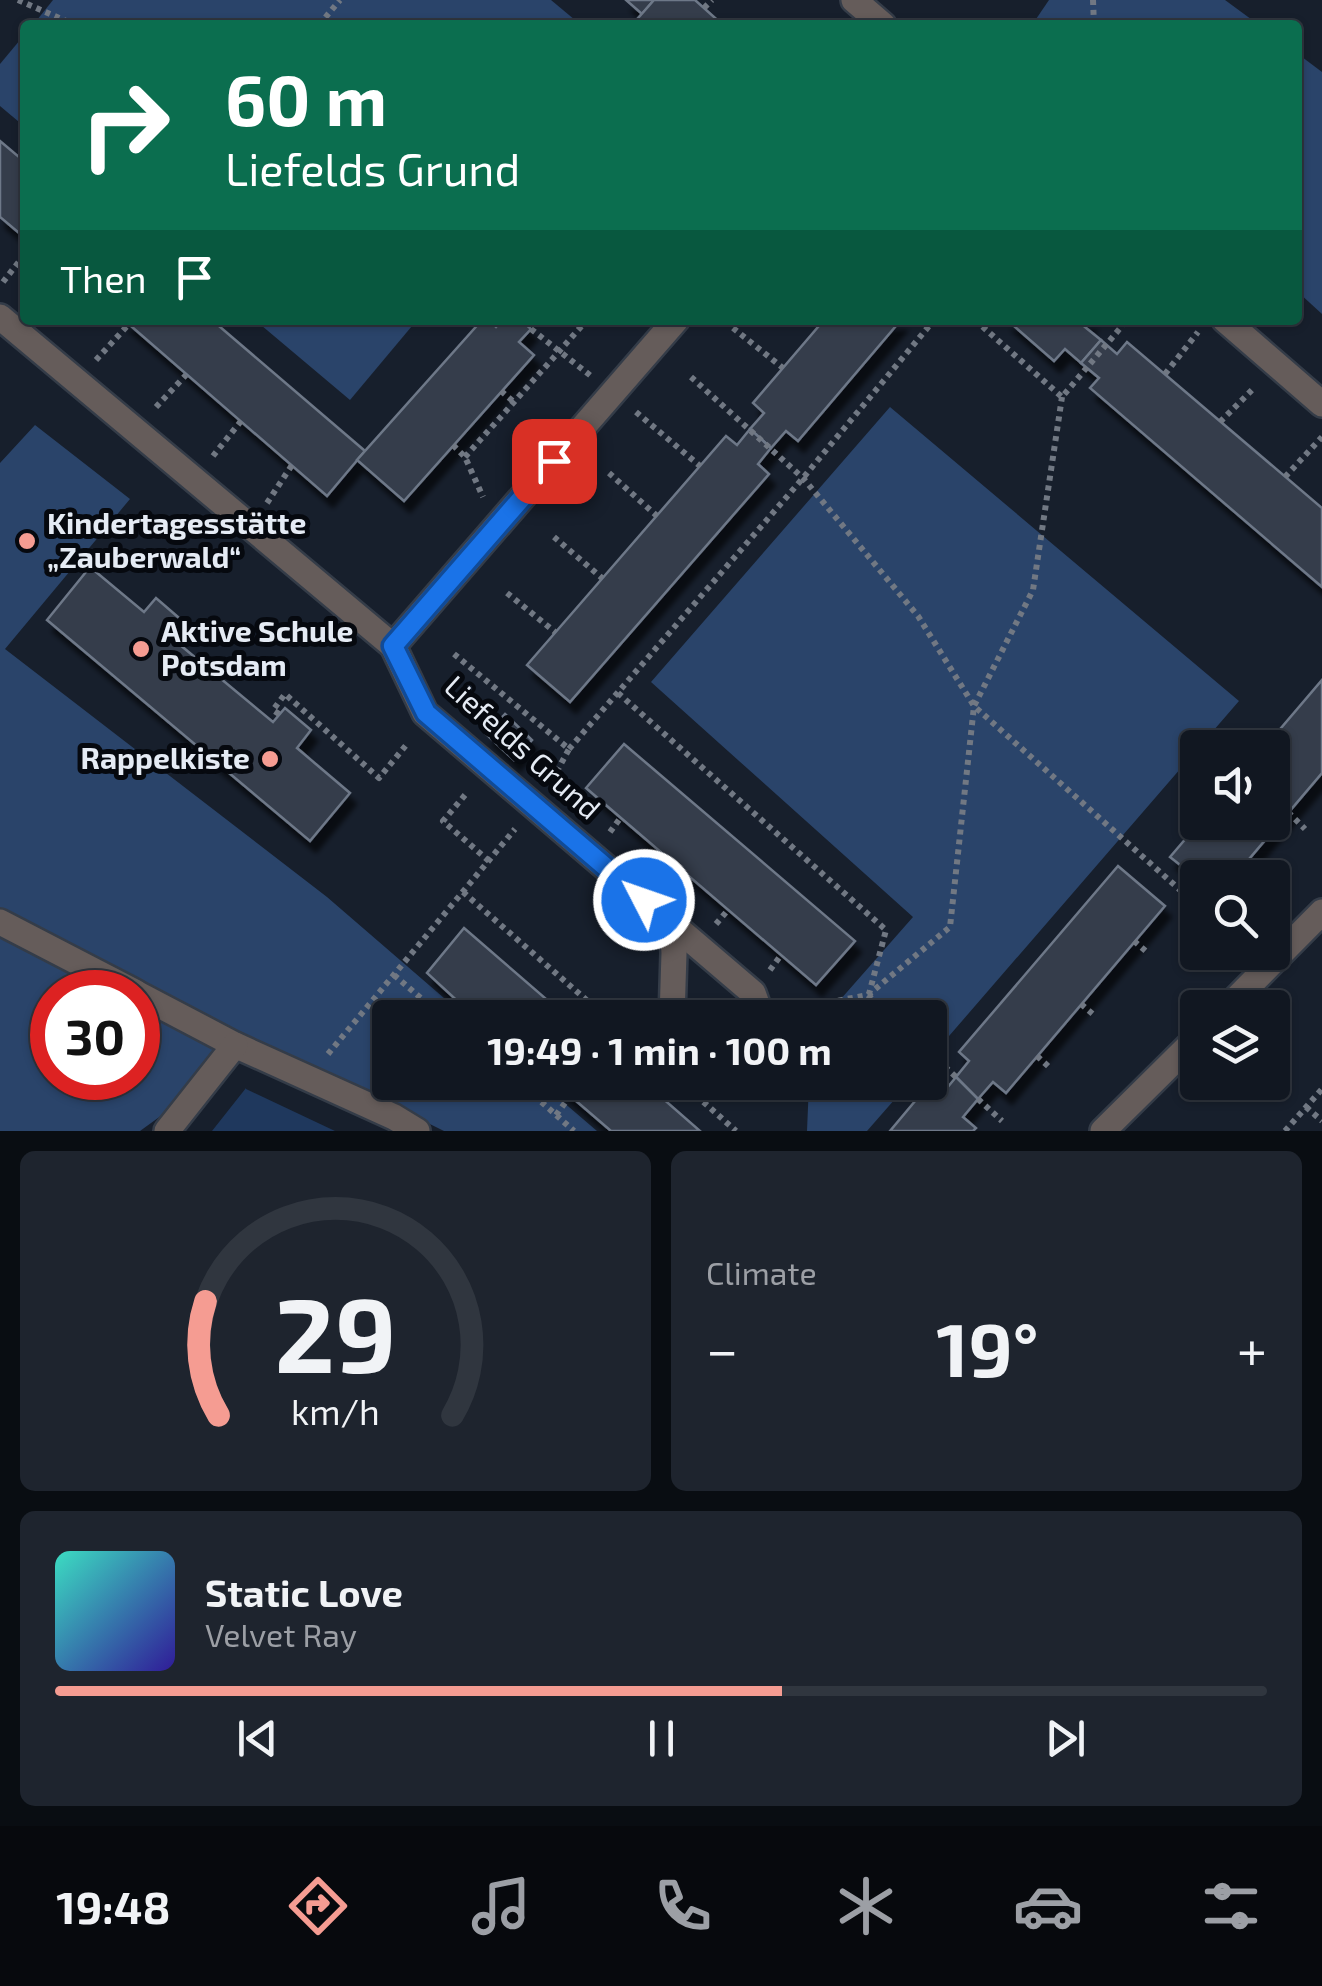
<!DOCTYPE html>
<meta charset="utf-8">
<style>
:root{--surface:#111721;--page:#1e242e;--text:#f1f3f6;--muted:#9c9fa5;--line:#30363f;--accent:#f59c92}
body{margin:0;font-family:"Exo 2",sans-serif;background:var(--page);color:var(--text);height:100vh;display:flex;flex-direction:column;font-size:38px;white-space:nowrap}
*{box-sizing:border-box;margin:0}
p{font-size:32px;color:var(--muted)}
.icon{flex:none;width:55px;height:55px;fill:none;stroke:currentColor;stroke-width:2;stroke-linecap:round;stroke-linejoin:round}
.map{position:relative;height:1131px;overflow:hidden}
.side{display:flex;flex-direction:column;gap:20px;padding:20px;background:#090d12;flex:1}
.side>*{flex:none}
.top-card{position:absolute;left:20px;top:20px;width:1282px;height:305px;border-radius:10px;box-shadow:0 2px 8px #0004,0 0 0 2px var(--line);background:#0b6e4f;color:#fff;overflow:hidden}
.buttons{position:absolute;left:1180px;top:730px;display:grid;gap:20px}
.buttons a{display:grid;place-items:center;width:110px;height:110px;border-radius:10px;background:var(--surface);box-shadow:0 2px 8px #0004,0 0 0 2px var(--line);font-size:50px}
.speed{position:absolute;left:30px;top:970px;display:flex;gap:20px;font-size:50px;font-weight:700;text-align:center}
.speed>*{display:grid;place-content:center;width:130px;height:130px;border-radius:50%;background:var(--surface);box-shadow:0 2px 8px #0004,0 0 0 2px var(--line);line-height:1}
.speed .limit{border:15px solid #d22;background:#fff;color:#111}
.pin{position:absolute;display:grid;place-items:center;width:85px;height:85px;color:#fff;margin:-42px;border-radius:20px;box-shadow:0 5px 15px #0006}
.me{position:absolute;width:110px;margin:-55px;rotate:311deg;stroke-linejoin:round;filter:drop-shadow(0 0 8px #0008)}
.turn{display:flex;align-items:center;gap:35px;height:210px;padding:0 40px;font-size:45px}
.turn .icon{width:130px;height:130px;stroke-width:2.5}
.turn b{display:block;font-size:70px;line-height:85px}
.then{display:flex;align-items:center;height:95px;padding:0 40px;background:#0003;gap:20px;font-size:38px}
.big{font-size:75px;font-weight:700;line-height:1.1}
.side .widget{flex:1;display:flex;flex-direction:column;justify-content:center;gap:15px;min-width:0;padding:0 35px;border-radius:15px;background:var(--page)}
.side .dial{align-items:center;gap:0}
.dial svg{height:260px;overflow:visible;fill:none;stroke:var(--line);stroke-width:7;stroke-linecap:round;text-anchor:middle}
.dial text{fill:var(--text);stroke:none}
.song{display:flex;align-items:center;gap:30px}
.cover{width:120px;height:120px;border-radius:15px;background:linear-gradient(135deg,hsl(170 70% 55%),hsl(250 70% 35%))}
.played{height:10px;border-radius:5px;background:linear-gradient(90deg,var(--accent) 60%,var(--line) 60%)}
.keys{display:flex;justify-content:space-around;direction:ltr}
.heat{display:flex;justify-content:space-between;align-items:center;font-size:55px;direction:ltr}
.side .tiles{flex:1;display:grid;gap:20px;grid-template-columns:1fr 1fr}
.widget:last-child{grid-column:span 2}
.trip{position:absolute;left:372px;top:1000px;width:575px;height:100px;border-radius:10px;background:var(--surface);box-shadow:0 2px 8px #0004,0 0 0 2px var(--line);font-weight:700;line-height:100px;text-align:center}
.menu{display:flex;height:160px;justify-content:space-around;align-items:center;background:#07090d;color:var(--muted)}
.menu .icon{width:70px;height:70px}
.menu .selected{color:var(--accent)}
.menu b{font-size:45px;color:var(--text)}
.map>svg:first-child{display:block}
</style>
<div class="map">
<svg width="1322" height="1131" viewBox="0 0 1322 1131">
<defs>
<filter id="shadow"><feDropShadow dx="6" dy="11" stdDeviation="2.5" flood-color="#0009"/></filter>
</defs>
<rect width="100%" height="100%" fill="#171f2c"/>
<path fill="#1f385d" d="M 246,1088 L 246,1089 L 335,1131 L 212,1131 Z"/>
<g fill="#2a446a" fill-rule="evenodd">
<path d="M 53,0 L 551,0 L 581,25 L 33,25 Z"/>
<path d="M 1049,0 L 1225,0 L 1259,25 L 1032,25 Z"/>
<path d="M 25,34 L 25,127 L 0,106 L 0,64 Z"/>
<path d="M 1298,54 L 1322,72 L 1322,314 L 1298,292 Z"/>
<path d="M 255,320 L 417,320 L 350,400 Z"/>
<path d="M 890,407 L 1239,701 L 930,1058 L 930,1018 L 825,1017 L 913,917 L 651,682 Z"/>
<path d="M 35,425 L 130,499 L 5,649 L 327,897 L 466,1017 L 390,1018 L 390,1082 L 541,1083 L 597,1131 L 444,1131 L 263,1042 L 140,1131 L 0,1131 L 0,463 ZM 52,992 L 138,992 L 138,1078 L 52,1078 Z"/>
<path d="M 809,1083 L 809,1082 L 909,1083 L 867,1131 L 807,1131 Z"/>
</g>
<g fill="#353e4c" stroke="#6e7888" stroke-width="2.5" filter="url(#shadow)">
<path d="M 626,0 L 654,0 L 642,14 Z"/>
<path d="M 654,0 L 695,0 L 723,25 L 632,25 Z"/>
<path d="M 0,141 L 25,162 L 25,238 L 0,217 Z"/>
<path d="M 124,320 L 212,320 L 365,451 L 327,496 Z"/>
<path d="M 482,320 L 489,320 L 496,327 L 502,320 L 521,320 L 531,329 L 519,342 L 534,355 L 404,501 L 357,460 Z"/>
<path d="M 824,320 L 901,320 L 798,441 L 786,431 L 771,448 L 750,429 L 764,413 L 753,403 Z"/>
<path d="M 1007,320 L 1091,320 L 1085,327 L 1101,340 L 1081,363 L 1065,349 L 1054,361 Z"/>
<path d="M 1101,340 L 1117,354 L 1127,342 L 1322,508 L 1322,587 L 1090,388 L 1099,378 L 1081,363 Z"/>
<path d="M 750,429 L 771,448 L 758,464 L 769,474 L 570,702 L 527,665 L 726,436 L 737,445 Z"/>
<path d="M 90,567 L 144,612 L 156,598 L 186,624 L 173,639 L 273,722 L 285,708 L 311,730 L 297,748 L 350,793 L 310,841 L 47,620 Z"/>
<path d="M 1322,680 L 1322,773 L 1233,878 L 1198,878 L 1198,879 L 1170,857 L 1200,822 L 1272,822 L 1272,748 L 1264,748 Z"/>
<path d="M 505,714 L 532,740 L 514,760 L 486,734 Z"/>
<path d="M 624,744 L 855,941 L 816,985 L 586,788 Z"/>
<path d="M 1118,866 L 1165,906 L 1006,1093 L 993,1082 L 978,1099 L 956,1077 L 969,1061 L 959,1052 Z"/>
<path d="M 464,928 L 568,1018 L 477,1018 L 465,1008 L 427,973 Z"/>
<path d="M 956,1077 L 978,1099 L 963,1117 L 976,1128 L 973,1131 L 890,1131 L 926,1088 L 938,1099 Z"/>
<path d="M 554,1082 L 644,1082 L 700,1131 L 611,1131 Z"/>
</g>
<g fill="none" stroke-linecap="round" stroke-linejoin="round">
<g stroke="#343c48" stroke-width="30">
<g id="minor">
<path d="M 854,0 L 883,25"/>
<path d="M 0,317 L 393,646 L 676,320"/>
<path d="M 1225,320 L 1322,404"/>
<path d="M 393,646 L 425,713 L 753,993 L 762,1018"/>
<path d="M 0,922 L 135,992"/>
<path d="M 672,923 L 674,953 L 672,1018"/>
<path d="M 138,994 L 235,1045 L 394,1117 L 417,1131"/>
<path d="M 1227,1008 L 1322,912"/>
<path d="M 167,1131 L 235,1045"/>
<path d="M 1103,1131 L 1198,1037"/>
</g>
</g>
<g stroke="#717883" stroke-width="6" stroke-dasharray="5 5" stroke-linecap="butt">
<path d="M 18,0 L 75,25"/>
<path d="M 1093,0 L 1094,25"/>
<path d="M 704,8 L 712,0"/>
<path d="M 319,25 L 340,0"/>
<path d="M 3,282 L 25,254"/>
<path d="M 975,320 L 1062,397 L 1127,320"/>
<path d="M 733,328 L 783,368"/>
<path d="M 531,329 L 591,376"/>
<path d="M 96,360 L 129,324"/>
<path d="M 1165,374 L 1198,332"/>
<path d="M 691,377 L 803,478 L 918,616 L 974,706 L 1198,906"/>
<path d="M 501,391 L 514,402"/>
<path d="M 156,407 L 186,375"/>
<path d="M 636,412 L 700,466"/>
<path d="M 1220,422 L 1255,387"/>
<path d="M 453,445 L 465,457 L 483,497"/>
<path d="M 213,456 L 241,421"/>
<path d="M 465,457 L 587,320"/>
<path d="M 609,473 L 657,516"/>
<path d="M 1285,477 L 1322,437"/>
<path d="M 267,503 L 292,465"/>
<path d="M 554,537 L 602,578"/>
<path d="M 507,593 L 555,632"/>
<path d="M 454,654 L 569,749 L 550,784"/>
<path d="M 618,693 L 886,930 L 869,994"/>
<path d="M 279,714 L 273,710 L 285,694 L 379,778 L 407,744"/>
<path d="M 569,749 L 803,478 L 934,320"/>
<path d="M 465,795 L 443,821 L 489,861"/>
<path d="M 1288,812 L 1305,829"/>
<path d="M 610,832 L 621,817"/>
<path d="M 1242,866 L 1252,875"/>
<path d="M 662,877 L 674,864"/>
<path d="M 463,892 L 607,1018"/>
<path d="M 716,924 L 728,910"/>
<path d="M 1134,941 L 1148,953"/>
<path d="M 770,970 L 781,955"/>
<path d="M 394,975 L 444,1018"/>
<path d="M 868,995 L 892,1018"/>
<path d="M 1081,1004 L 1094,1015"/>
<path d="M 789,1010 L 868,995 L 950,927 L 974,706 L 1033,590 L 1062,397"/>
<path d="M 457,1018 L 465,1008"/>
<path d="M 930,1053 L 956,1077"/>
<path d="M 328,1054 L 515,829"/>
<path d="M 1037,1056 L 1049,1067"/>
<path d="M 519,1082 L 574,1131"/>
<path d="M 681,1082 L 736,1131"/>
<path d="M 978,1099 L 1002,1121"/>
<path d="M 1306,1107 L 1322,1121"/>
<path d="M 556,1115 L 570,1096"/>
<path d="M 1285,1131 L 1322,1089"/>
</g>
<use href="#minor" stroke="#655c5a" stroke-width="25"/>
</g>
<g fill="none" stroke-linecap="round" stroke-linejoin="round">
<g stroke="#114b97" stroke-width="25">
<path id="route" d="M 554,461 L 393,646 L 426,713 L 644,900"/>
</g>
<use href="#route" stroke="#1a73e8" stroke-width="18"/>
</g>
<g fill="#f59c92" stroke="#06090f" stroke-width="4">
<circle cx="27" cy="541" r="10"/>
<circle cx="141" cy="649" r="10"/>
<circle cx="270" cy="759" r="10"/>
</g>
<g text-anchor="middle" stroke-width="10" stroke-linejoin="round" paint-order="stroke">
<g font-size="30" font-weight="bold" fill="#e5ebf4" stroke="#06090f" text-anchor="start">
<text x="47" y="534">Kindertagesstätte<tspan x="47" dy="34">„Zauberwald“</tspan></text>
<text x="161" y="642">Aktive Schule<tspan x="161" dy="34">Potsdam</tspan></text>
<text x="250" y="769" text-anchor="end">Rappelkiste</text>
</g>
<g font-size="30" fill="#e5ebf4" stroke="#06090f">
<text transform="translate(522 748) rotate(42)" y="10">Liefelds Grund</text>
</g>
</g>
</svg>
<div class="buttons">
<a><svg class="icon" aria-label="sound" viewBox="0 0 24 24"><path d="M4 9h4l5-4v14l-5-4H4zM17 9q2 3 0 6"/></svg></a>
<a><svg class="icon" aria-label="search" viewBox="0 0 24 24"><circle cx="10" cy="10" r="6"/><path d="M15 15l6 6"/></svg></a>
<a><svg class="icon" aria-label="layers" viewBox="0 0 24 24"><path d="M12 4l9 5-9 5-9-5zM3 14l9 5 9-5"/></svg></a>
</div>
<div class="speed"><div class="limit">30</div></div>
<div class="pin" style="left:554px;top:461px;background:#d93025"><svg class="icon" aria-label="arrive" viewBox="0 0 24 24"><path d="M6 21V4h12l-3 4 3 4H6"/></svg></div>
<svg class="me" style="left:644px;top:900px" viewBox="-20 -20 40 40"><circle r="17" fill="#1a73e8" stroke="#fff" stroke-width="3"/><path d="M0-11L8 9 0 5-8 9z" fill="#fff"/></svg>
<div class="trip">19:49 · 1 min · 100 m</div>
<div class="top-card">
<div class="turn"><svg class="icon" aria-label="right" viewBox="0 0 24 24"><path d="M7 20v-9h11M14 6l5 5-5 5"/></svg><div><b>60 m</b>Liefelds Grund</div></div>
<div class="then">Then<svg class="icon" aria-label="arrive" viewBox="0 0 24 24"><path d="M6 21V4h12l-3 4 3 4H6"/></svg></div>
</div>
</div>
<section class="side">
<div class="tiles">
<div class="widget dial"><svg viewBox="0 0 100 80">
<path d="M14 69A42 42 0 1 1 86 69"/>
<path d="M14 69A42 42 0 0 1 10 34" stroke="#f59c92"/>
<text x="50" y="56" font-size="32" font-weight="700">29</text>
<text x="50" y="72" font-size="11">km/h</text>
</svg></div>
<div class="widget"><p>Climate</p>
<div class="heat"><a>−</a><b class="big">19°</b><a>+</a></div>
</div>
<div class="widget">
<div class="song"><i class="cover"></i><div><b>Static Love</b><p>Velvet Ray</p></div></div>
<div class="played"></div>
<div class="keys"><svg class="icon" aria-label="previous" viewBox="0 0 24 24"><path d="M18 5L8 12l10 7zM5 5v14"/></svg><svg class="icon" aria-label="pause" viewBox="0 0 24 24"><path d="M8 5v14M16 5v14"/></svg><svg class="icon" aria-label="next" viewBox="0 0 24 24"><path d="M6 5l10 7-10 7zM19 5v14"/></svg></div>
</div>
</div>
</section>
<nav class="menu">
<b>19:48</b>
<svg class="icon selected" aria-label="directions" viewBox="0 0 24 24"><path d="M12 3l9 9-9 9-9-9zM9 14v-3h6M13 9l2 2-2 2"/></svg>
<svg class="icon" aria-label="music" viewBox="0 0 24 24"><path d="M9 18V5l10-2v13"/><circle cx="6" cy="18" r="3"/><circle cx="16" cy="16" r="3"/></svg>
<svg class="icon" aria-label="phone" viewBox="0 0 24 24"><path d="M5 4h4l2 5-3 2q2 4 5 5l2-3 5 2v4C11 20 4 13 5 4z"/></svg>
<svg class="icon" aria-label="climate" viewBox="0 0 24 24"><path d="M12 3v18M4 7l16 10M4 17L20 7"/></svg>
<svg class="icon" aria-label="car" viewBox="0 0 24 24"><path d="M5 17H2v-5l4-1 3-4h7l3 4 3 1v5h-3M9 17h6M6 11h13"/><circle cx="7" cy="17" r="2"/><circle cx="17" cy="17" r="2"/></svg>
<svg class="icon" aria-label="filters" viewBox="0 0 24 24"><path d="M4 7h16M4 17h16"/><circle cx="9" cy="7" r="2"/><circle cx="15" cy="17" r="2"/></svg>
</nav>
